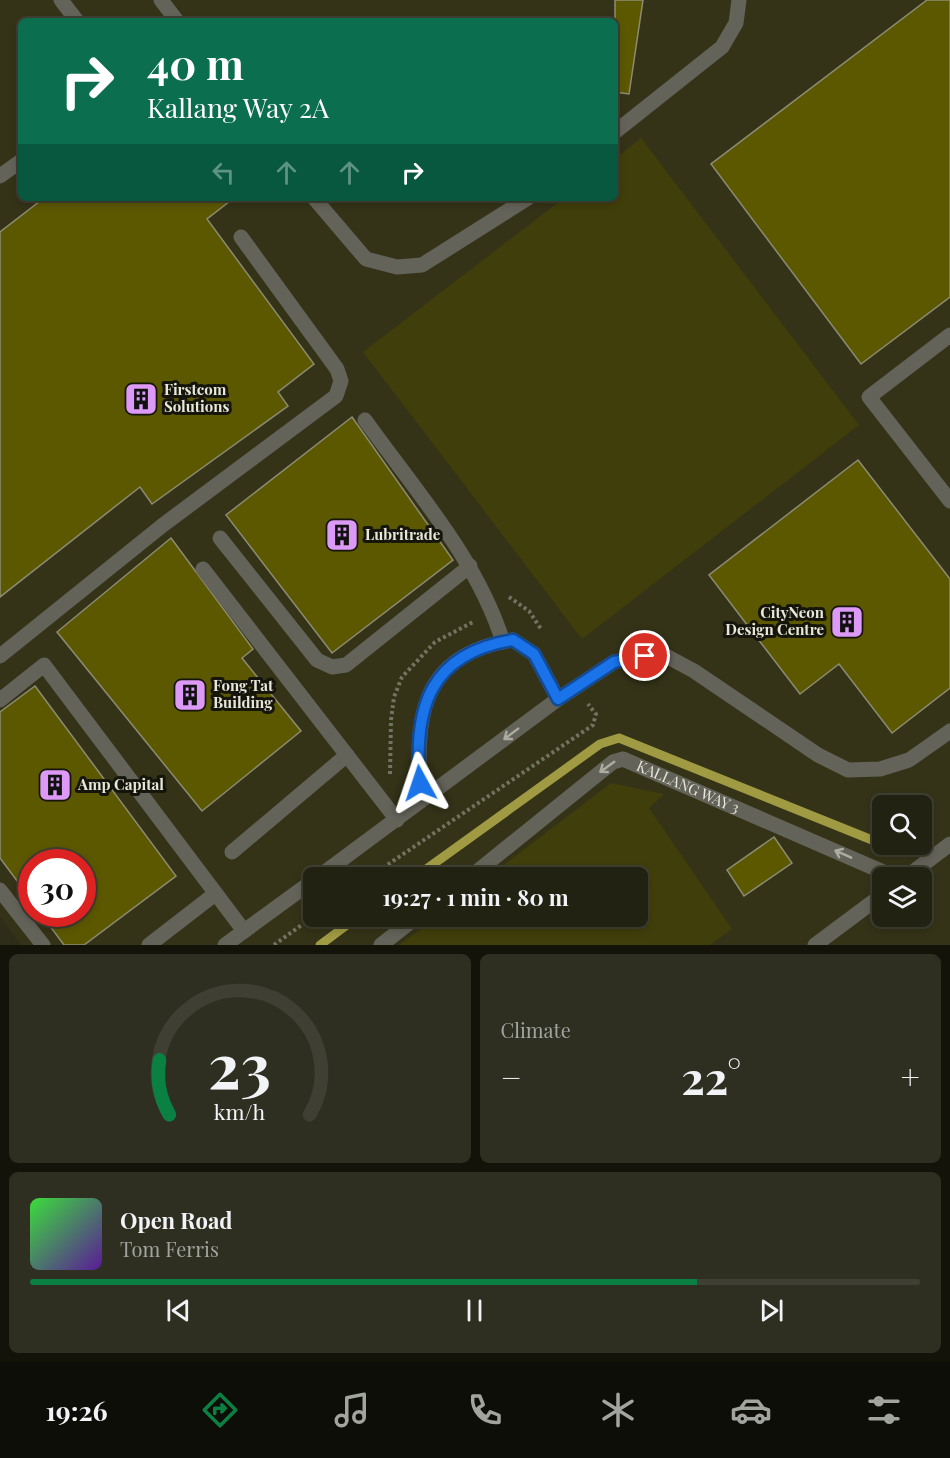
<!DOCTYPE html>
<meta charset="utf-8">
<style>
:root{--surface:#222213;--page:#2e2f21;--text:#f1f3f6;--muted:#a2a4a0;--line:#3f3f33;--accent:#0b8043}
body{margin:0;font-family:"Playfair Display",serif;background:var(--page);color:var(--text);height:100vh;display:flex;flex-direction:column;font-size:22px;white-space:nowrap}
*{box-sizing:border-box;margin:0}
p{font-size:20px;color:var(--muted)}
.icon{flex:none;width:33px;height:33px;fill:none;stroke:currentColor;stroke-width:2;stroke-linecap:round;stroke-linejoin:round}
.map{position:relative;height:945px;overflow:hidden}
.panel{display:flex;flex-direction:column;gap:9px;padding:9px;background:#13130a;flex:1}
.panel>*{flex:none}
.guide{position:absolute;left:18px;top:18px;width:600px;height:183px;border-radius:9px;box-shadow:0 3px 9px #0003,0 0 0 2px var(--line);background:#0b6e4f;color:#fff;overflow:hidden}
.tools{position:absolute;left:872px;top:795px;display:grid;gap:12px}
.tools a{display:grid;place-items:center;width:60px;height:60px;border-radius:9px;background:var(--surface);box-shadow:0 3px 9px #0003,0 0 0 2px var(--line);font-size:30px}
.speed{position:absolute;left:18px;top:849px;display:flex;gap:12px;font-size:30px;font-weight:700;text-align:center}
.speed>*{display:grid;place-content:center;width:78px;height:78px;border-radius:50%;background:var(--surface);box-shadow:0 3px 9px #0003,0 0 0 2px var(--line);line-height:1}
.speed .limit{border:9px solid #d22;background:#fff;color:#111}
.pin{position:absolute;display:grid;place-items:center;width:51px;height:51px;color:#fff;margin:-26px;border:3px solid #fff;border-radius:50%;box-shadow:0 2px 6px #0007}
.me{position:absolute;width:66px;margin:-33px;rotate:355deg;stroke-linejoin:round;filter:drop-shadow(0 0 4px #0008)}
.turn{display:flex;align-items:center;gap:21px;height:126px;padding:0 30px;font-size:27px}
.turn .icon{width:78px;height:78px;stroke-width:2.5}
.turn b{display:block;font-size:42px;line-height:51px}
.lanes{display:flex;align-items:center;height:57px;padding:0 30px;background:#0003;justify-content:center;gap:30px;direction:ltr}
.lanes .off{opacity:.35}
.big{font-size:45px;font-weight:700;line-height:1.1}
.panel .widget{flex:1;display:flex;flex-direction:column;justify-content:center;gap:9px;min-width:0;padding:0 21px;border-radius:9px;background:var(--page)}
.panel .dial{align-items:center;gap:0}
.dial svg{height:156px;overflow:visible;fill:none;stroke:var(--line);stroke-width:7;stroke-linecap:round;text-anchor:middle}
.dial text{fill:var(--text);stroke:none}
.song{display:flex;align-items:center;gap:18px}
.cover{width:72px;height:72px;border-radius:9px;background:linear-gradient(135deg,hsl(120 70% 55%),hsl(270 70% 35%))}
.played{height:6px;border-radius:3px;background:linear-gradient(90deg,var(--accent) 75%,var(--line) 75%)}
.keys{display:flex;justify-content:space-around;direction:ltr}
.heat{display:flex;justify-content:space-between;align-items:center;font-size:33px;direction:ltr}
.panel .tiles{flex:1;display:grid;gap:9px;grid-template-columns:1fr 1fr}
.widget:last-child{grid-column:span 2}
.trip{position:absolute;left:303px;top:867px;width:345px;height:60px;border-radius:9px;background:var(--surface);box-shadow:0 3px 9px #0003,0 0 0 2px var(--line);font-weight:700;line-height:60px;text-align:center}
.menu{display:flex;height:96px;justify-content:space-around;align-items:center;background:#0e0e08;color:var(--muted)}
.menu .icon{width:42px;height:42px}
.menu .on{color:var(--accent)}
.menu b{font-size:27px;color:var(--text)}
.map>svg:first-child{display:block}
</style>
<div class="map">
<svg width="950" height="945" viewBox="0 0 950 945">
<rect width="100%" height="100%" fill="#2d2d19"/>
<path fill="#343318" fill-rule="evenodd" d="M 0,0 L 950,0 L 950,945 L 21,945 L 0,917 ZM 21,21 L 615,21 L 615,198 L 21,198 ZM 882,806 L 921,806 L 921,844 L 882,844 ZM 32,862 L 82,862 L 82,914 L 32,914 ZM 314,878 L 638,878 L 638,916 L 314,916 ZM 882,878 L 921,878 L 921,916 L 882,916 Z"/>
<g fill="#403e0a">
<path d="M 641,138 L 859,425 L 582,639 L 363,352 L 564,198 L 615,198 L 615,159 Z"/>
<path d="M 611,783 L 664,794 L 649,808 L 732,929 L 710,945 L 399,945 L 437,917 L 638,916 L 638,878 L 488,877 Z"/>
</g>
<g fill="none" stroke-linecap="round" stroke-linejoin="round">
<g stroke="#a09b42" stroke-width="9">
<path d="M 884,844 L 897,850"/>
<path d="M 414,878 L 600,744 L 619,738 L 882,844"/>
<path d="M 320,945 L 359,916"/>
</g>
</g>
<g fill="#5c5800" stroke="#8c8c74" stroke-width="1.5">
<path d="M 615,0 L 643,0 L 629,94 L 615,92 Z"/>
<path d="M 927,0 L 950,0 L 950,297 L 861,364 L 711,164 Z"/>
<path d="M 44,198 L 234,198 L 207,219 L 314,364 L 278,392 L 288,406 L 152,504 L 140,487 L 0,597 L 0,232 Z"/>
<path d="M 352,417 L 453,560 L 332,653 L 226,515 Z"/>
<path d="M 858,460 L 950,579 L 950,688 L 892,733 L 839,664 L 800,694 L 709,575 Z"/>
<path d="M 171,538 L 253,649 L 242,658 L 301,731 L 202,811 L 57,632 Z"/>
<path d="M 35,686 L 176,876 L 84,945 L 64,945 L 41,914 L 82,914 L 82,862 L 32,862 L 32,901 L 0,858 L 0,712 Z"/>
<path d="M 774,837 L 792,863 L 744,896 L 727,870 Z"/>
</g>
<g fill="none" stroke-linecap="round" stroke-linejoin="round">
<g stroke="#737362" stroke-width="4" stroke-dasharray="3 3" stroke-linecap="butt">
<path d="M 509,597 L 529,611 L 541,629"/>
<path d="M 390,774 L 391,720 L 394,697 L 402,677 L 435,642 L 473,622"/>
<path d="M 368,878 L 593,725 L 596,714 L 588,704"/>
<path d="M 274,945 L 314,916"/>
</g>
<g stroke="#636359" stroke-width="15">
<path d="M 61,0 L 77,21"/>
<path d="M 161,0 L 177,21"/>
<path d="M 615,132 L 722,47 L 736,23 L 739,0"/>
<path d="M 0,176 L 21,161"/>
<path d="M 314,198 L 366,259 L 397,267 L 422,265 L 528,198"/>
<path d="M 950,335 L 869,397 L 950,501"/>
<path d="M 365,420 C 415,490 477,559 503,642"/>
<path d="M 220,538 L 317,660 L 332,667 L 346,665 L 470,566"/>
<path d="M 203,569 L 397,820"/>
<path d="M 0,656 L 163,525 L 336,396 L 341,381 L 337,369 L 241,237"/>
<path d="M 558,699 L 614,662 L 645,655 L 668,657 L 694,671 L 818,755 L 848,770 L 880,769 L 909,760 L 950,731"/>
<path d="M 0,700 L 44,665 L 244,931"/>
<path d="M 232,852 L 347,755"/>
<path id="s1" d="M 469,878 L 613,762 L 623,759 L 897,878"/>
<path d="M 0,890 L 43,945"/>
<path d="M 149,945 L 215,894"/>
<path d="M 381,945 L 418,916"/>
</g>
<g stroke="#636359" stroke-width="15">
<path d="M 317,878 L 558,699 L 534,654 L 513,640 C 417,655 415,721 421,801"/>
<path d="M 905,878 L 950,844"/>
<path d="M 225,945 L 314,880"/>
<path d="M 815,945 L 882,895"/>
</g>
</g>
<defs><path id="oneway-shaft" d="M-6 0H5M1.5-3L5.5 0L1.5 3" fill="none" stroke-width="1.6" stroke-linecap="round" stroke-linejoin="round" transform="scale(1.5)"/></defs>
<g stroke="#acaca0">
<use href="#oneway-shaft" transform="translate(511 734) rotate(143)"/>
<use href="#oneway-shaft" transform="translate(607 767) rotate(144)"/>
<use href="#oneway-shaft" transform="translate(843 854) rotate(-156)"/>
</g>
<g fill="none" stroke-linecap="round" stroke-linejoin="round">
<g stroke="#114b97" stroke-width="15">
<path id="route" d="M 420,783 C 413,708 430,653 513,640 L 534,654 L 558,699 L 614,662 L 645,656"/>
</g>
<use href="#route" stroke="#1a73e8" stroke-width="10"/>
</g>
<defs>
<g id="building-square" transform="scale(1.725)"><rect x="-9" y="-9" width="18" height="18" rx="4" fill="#dc99f5" stroke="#15150c"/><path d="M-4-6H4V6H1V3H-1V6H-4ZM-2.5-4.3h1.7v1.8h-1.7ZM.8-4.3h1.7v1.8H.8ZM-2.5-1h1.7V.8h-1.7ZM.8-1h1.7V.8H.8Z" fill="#111"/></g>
</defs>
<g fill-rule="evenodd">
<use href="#building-square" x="141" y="399"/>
<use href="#building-square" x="342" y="535"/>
<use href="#building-square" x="847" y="622"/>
<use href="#building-square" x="190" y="695"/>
<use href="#building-square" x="55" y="785"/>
</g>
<g text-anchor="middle" stroke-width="6" stroke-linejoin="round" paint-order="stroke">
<g font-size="15" font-weight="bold" fill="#e7e7da" stroke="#15150c" text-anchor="start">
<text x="164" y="395">Firstcom<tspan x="164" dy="17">Solutions</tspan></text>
<text x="365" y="540">Lubritrade</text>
<text x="824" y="618" text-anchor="end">CityNeon<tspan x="824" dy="17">Design Centre</tspan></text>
<text x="213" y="691">Fong Tat<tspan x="213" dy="17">Building</tspan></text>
<text x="78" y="790">Amp Capital</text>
</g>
<g font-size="15" fill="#e7e7da" stroke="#15150c">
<text dy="5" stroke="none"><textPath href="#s1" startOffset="266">KALLANG WAY 3</textPath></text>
</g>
</g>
</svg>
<div class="tools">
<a><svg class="icon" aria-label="search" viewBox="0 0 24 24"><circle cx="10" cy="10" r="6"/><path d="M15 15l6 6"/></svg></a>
<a><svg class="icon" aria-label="layers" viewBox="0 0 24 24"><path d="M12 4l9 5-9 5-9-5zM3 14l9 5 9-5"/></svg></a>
</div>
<div class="speed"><div class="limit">30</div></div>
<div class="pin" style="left:645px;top:656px;background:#d93025"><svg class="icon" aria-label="arrive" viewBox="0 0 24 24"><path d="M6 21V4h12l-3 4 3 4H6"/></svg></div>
<svg class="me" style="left:420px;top:783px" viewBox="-20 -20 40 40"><path d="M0-17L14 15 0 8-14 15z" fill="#1a73e8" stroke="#fff" stroke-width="4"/></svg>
<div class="trip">19:27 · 1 min · 80 m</div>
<div class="guide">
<div class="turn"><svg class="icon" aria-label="right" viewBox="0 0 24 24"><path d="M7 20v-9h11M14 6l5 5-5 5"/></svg><div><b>40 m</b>Kallang Way 2A</div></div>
<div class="lanes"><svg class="icon off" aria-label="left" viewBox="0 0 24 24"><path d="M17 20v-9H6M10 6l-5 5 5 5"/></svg><svg class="icon off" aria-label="ahead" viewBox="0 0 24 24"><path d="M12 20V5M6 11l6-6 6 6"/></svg><svg class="icon off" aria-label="ahead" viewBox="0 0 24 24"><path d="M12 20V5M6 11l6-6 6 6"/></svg><svg class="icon" aria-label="right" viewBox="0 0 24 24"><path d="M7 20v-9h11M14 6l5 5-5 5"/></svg></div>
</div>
</div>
<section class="panel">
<div class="tiles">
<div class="widget dial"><svg viewBox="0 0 100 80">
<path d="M14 69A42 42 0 1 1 86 69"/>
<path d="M14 69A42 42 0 0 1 9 41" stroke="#0b8043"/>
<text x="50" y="56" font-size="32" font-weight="700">23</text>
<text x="50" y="72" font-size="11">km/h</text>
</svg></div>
<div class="widget"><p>Climate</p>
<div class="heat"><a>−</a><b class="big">22°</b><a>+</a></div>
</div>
<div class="widget">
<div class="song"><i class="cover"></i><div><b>Open Road</b><p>Tom Ferris</p></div></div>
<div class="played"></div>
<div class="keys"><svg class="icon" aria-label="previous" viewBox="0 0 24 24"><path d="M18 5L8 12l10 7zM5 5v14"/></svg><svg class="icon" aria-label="pause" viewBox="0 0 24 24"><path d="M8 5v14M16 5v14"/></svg><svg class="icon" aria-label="next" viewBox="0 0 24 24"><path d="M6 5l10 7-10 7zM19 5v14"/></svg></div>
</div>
</div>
</section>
<nav class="menu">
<b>19:26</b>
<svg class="icon on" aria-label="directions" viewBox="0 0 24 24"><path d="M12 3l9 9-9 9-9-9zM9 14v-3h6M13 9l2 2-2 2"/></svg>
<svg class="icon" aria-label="music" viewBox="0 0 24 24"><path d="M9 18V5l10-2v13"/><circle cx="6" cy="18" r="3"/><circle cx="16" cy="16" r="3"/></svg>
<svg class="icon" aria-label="phone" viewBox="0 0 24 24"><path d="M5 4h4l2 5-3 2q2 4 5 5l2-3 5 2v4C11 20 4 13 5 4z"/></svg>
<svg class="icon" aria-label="climate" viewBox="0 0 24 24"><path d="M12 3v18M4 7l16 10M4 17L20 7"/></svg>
<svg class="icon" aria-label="car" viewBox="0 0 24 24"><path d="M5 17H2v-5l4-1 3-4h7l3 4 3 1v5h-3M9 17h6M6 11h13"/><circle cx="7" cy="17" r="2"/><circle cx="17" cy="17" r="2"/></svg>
<svg class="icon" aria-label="filters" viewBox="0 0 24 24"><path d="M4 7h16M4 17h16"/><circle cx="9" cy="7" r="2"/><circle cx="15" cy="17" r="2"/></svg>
</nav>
